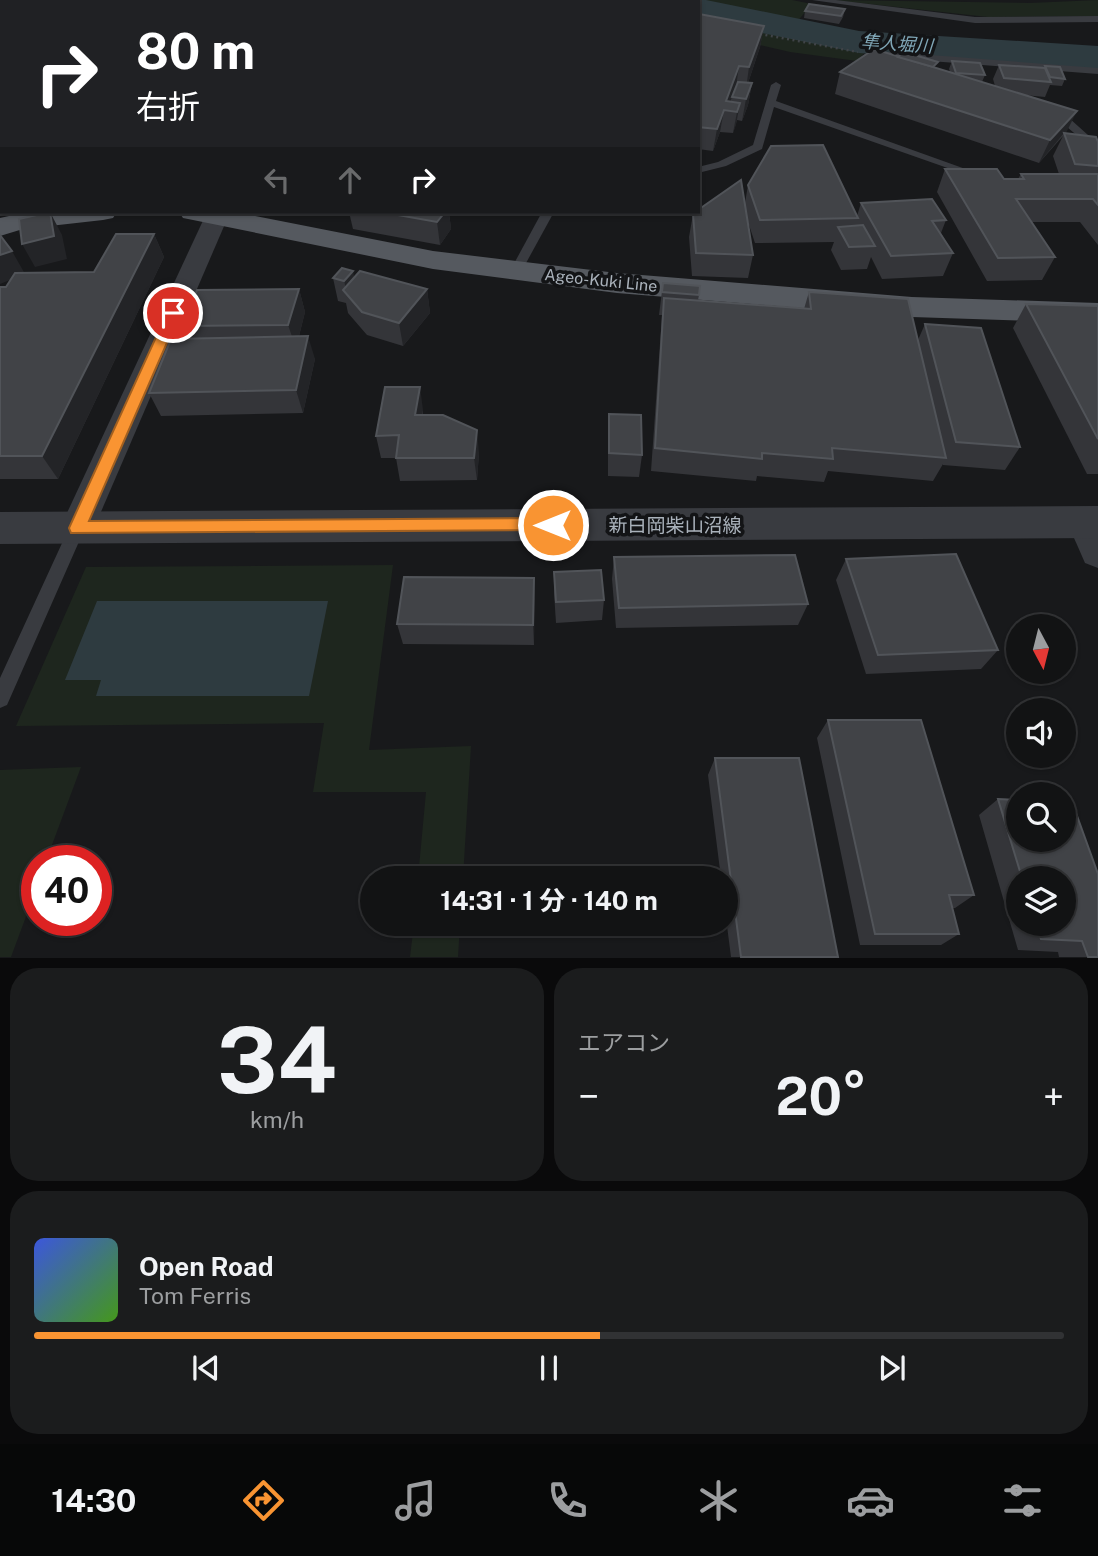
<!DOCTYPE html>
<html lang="ja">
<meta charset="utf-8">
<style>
:root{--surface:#121314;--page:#1b1c1d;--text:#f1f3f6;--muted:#9c9ea0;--line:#313234;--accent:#f99432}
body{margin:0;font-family:"Public Sans","Noto Sans JP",sans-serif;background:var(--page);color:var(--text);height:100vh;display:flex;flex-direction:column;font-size:26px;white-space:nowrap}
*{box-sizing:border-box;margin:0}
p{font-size:23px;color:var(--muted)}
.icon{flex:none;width:38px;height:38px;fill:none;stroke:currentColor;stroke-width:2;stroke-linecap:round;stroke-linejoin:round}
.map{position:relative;height:958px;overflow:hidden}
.drawer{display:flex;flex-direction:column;gap:10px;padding:10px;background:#0a0a0b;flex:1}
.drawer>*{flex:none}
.banner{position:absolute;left:0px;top:0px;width:700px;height:214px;box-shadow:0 2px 5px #0004,0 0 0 2px var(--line);background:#202124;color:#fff;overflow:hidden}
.needle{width:46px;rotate:173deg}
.tools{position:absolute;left:1006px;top:614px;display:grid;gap:14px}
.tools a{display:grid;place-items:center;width:70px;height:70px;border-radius:50%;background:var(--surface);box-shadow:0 2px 5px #0004,0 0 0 2px var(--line);font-size:35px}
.speed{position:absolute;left:21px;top:845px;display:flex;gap:14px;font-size:35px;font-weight:700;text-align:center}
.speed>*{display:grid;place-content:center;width:91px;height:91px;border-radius:50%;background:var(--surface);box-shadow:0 2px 5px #0004,0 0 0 2px var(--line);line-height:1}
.speed .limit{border:10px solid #d22;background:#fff;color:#111}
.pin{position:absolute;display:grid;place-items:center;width:60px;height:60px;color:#fff;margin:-30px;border:4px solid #fff;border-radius:50%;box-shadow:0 2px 7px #0007}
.me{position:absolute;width:77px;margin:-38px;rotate:270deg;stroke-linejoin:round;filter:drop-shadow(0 0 5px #0008)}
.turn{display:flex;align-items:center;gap:24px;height:147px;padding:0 21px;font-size:32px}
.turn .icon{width:91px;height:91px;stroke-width:2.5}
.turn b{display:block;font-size:49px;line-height:60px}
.lanes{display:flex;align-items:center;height:66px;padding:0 21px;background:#0003;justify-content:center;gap:35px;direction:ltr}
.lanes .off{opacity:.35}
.big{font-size:52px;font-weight:700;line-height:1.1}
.drawer .card{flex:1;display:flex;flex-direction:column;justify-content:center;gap:10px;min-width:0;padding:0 24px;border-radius:28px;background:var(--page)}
.drawer .dial{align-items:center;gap:0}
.dial b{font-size:91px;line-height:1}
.song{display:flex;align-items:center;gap:21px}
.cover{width:84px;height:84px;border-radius:10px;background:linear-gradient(135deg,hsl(230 70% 55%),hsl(100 70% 35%))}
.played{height:7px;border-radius:4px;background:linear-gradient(90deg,var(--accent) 55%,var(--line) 55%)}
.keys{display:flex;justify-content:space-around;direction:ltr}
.heat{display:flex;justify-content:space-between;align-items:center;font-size:38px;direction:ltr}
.drawer .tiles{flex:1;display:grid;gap:10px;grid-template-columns:1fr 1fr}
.card:last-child{grid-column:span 2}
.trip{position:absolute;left:360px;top:866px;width:378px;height:70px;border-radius:35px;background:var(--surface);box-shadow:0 2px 5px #0004,0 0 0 2px var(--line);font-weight:700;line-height:70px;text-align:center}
.tab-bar{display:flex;height:112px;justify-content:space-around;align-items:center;background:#070808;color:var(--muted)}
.tab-bar .icon{width:49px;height:49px}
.tab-bar .active{color:var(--accent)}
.tab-bar b{font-size:32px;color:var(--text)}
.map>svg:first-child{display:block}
</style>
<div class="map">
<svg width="1098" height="958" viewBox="0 0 1098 958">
<rect width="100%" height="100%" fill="#18191b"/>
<g fill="#1e261e">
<path d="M 689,0 L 792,0 L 812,4 L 796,23 Z"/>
<path d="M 833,0 L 1030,3 L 1098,0 L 1098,16 L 988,17 Z"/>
<path d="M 698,14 L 787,35 L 868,47 L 1098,62 L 1098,68 L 867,50 L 857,61 L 790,52 L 698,31 Z"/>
<path d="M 393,565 L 369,750 L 471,746 L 463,878 L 418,878 L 426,792 L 313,792 L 324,723 L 16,726 L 86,567 Z"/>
<path d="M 81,767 L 46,861 L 37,861 L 37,887 L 11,957 L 0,957 L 0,770 Z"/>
<path d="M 414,924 L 460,924 L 458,957 L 410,957 Z"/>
</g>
<path fill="#2e3b40" d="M 97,601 L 328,601 L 309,696 L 96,696 L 101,680 L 65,680 Z"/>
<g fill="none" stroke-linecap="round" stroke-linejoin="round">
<path fill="#2e3b40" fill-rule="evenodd" d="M 692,0 L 706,0 L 859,31 L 1098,46 L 1098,70 L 859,53 L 698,20 L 698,2 L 685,2 Z"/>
<g stroke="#3f4347" stroke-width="2.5" stroke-dasharray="2 3.5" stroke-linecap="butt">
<path d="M 620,0 L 628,2"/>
<path d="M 760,34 L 858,52"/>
</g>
<g fill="#393b40" fill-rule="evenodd">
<path d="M 812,0 L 836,0 L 975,17 L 1098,16 L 1098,22 L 975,23 Z"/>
<path d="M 891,52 L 1098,68 L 1098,74 L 891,58 L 876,65 L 871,62 L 880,54 Z"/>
<rect x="0" y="71" width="2" height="6"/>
<path d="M 776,82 L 781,85 L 776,101 L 985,176 L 976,178 L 774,107 L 762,149 L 726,166 L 698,173 L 698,167 L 718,162 L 753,145 L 771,85 Z"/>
<path d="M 1053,114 L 1069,118 L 1098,144 L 1098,153 L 1061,122 L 1049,119 L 1048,117 Z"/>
<path d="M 542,212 L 554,212 L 520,274 L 512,274 L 510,271 Z"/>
<path d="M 77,521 L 83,523 L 85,528 L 7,705 L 0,708 L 0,678 L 69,528 L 71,523 Z"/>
</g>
<g fill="#393b40" fill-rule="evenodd">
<path d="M 207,212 L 224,212 L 228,217 L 94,528 L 89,538 L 77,542 L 65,538 L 60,528 Z"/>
<path d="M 1084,508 L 1096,512 L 1098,516 L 1098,568 L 1085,563 L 1067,522 L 1072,512 Z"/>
</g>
<path fill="#393b40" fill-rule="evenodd" d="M 1098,506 L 1098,538 L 0,544 L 0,512 Z"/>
<g fill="#55595f" fill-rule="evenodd">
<path d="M 27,212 L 117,212 L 113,218 L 103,220 L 23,229 L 0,236 L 0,218 Z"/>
<path d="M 179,212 L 235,212 L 433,251 L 617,273 L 912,297 L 1098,303 L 1098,323 L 912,317 L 617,293 L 433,269 L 193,220 L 183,218 Z"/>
</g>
</g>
<g fill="#343539" fill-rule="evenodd">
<path d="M 0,0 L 2,2 L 2,48 L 0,48 Z"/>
<path d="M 845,9 L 843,17 L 839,24 L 804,18 L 805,11 Z"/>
<path d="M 698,16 L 764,26 L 760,47 L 748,83 L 752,83 L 748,105 L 742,121 L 737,120 L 733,133 L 720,132 L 713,151 L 698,149 Z"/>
<path d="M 952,61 L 985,75 L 982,82 L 995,86 L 993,79 L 999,65 L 1044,68 L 1045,66 L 1065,79 L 1062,86 L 1050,85 L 1045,97 L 1024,95 L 1065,133 L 1098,142 L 1098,245 L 1080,222 L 1031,222 L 1055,257 L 1042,280 L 987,281 L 937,192 L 945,169 L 1004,179 L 1018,179 L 1021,174 L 1059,174 L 1053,156 L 1063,136 L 1039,163 L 835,94 L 840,72 L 936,68 L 950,72 L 949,69 Z"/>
<path d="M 748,185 L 857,216 L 861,203 L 946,220 L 941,233 L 953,253 L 943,276 L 882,279 L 871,257 L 867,269 L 841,270 L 831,250 L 834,242 L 755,243 L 747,219 L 753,255 L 748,278 L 692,276 L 689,237 L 693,214 L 745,203 Z"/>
<path d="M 349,212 L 449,212 L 451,229 L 440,245 L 353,229 Z"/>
<path d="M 154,234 L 164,257 L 58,479 L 0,479 L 0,287 L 6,287 L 24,273 L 94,272 Z"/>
<path d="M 355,277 L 427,289 L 430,313 L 403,346 L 367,335 L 348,313 L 346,303 L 338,301 L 333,278 Z"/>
<path d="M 663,283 L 699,295 L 698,300 L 804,309 L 809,292 L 918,340 L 925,324 L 1020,447 L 1005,470 L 943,465 L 943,464 L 933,481 L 828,471 L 824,482 L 757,476 L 756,481 L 651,471 L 662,315 L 659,315 Z"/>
<path d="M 299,289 L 305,312 L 299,336 L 315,359 L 303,413 L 161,416 L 149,393 L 187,338 L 182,326 Z"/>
<path d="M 1026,304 L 1098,306 L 1098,474 L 1087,474 L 1013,328 Z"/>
<path d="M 423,410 L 423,415 L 479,453 L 477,480 L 400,481 L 396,458 L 381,458 L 376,436 Z"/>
<path d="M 609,414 L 642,455 L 639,477 L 608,476 L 608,437 Z"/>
<path d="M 614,557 L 808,604 L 798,625 L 616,628 L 612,579 Z"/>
<path d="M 846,559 L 998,650 L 981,669 L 866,674 L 836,580 Z"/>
<path d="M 554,572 L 604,600 L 602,620 L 556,623 L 554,593 Z"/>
<path d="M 534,578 L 534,645 L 403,644 L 397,624 Z"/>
<path d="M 828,720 L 974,895 L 955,908 L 952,908 L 959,934 L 941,945 L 860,945 L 817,738 Z"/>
<path d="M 715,758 L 838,957 L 731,957 L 726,918 L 726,878 L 721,878 L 708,775 Z"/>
<path d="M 998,799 L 1018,800 L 1018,840 L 1064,840 L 1064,802 L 1072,802 L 1098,874 L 1098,957 L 1059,957 L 1058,952 L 1018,950 L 979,815 ZM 1018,878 L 1064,878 L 1064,924 L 1018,924 Z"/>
</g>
<g fill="#232427">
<path d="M 764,26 L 760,47 L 746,89 L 749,67 Z"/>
<path d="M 739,66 L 736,87 L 727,110 L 726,101 Z"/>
<path d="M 752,83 L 748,105 L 742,121 L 746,99 Z"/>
<path d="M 740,103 L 736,125 L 733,133 L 737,112 Z"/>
<path d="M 724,110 L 720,132 L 713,151 L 717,129 Z"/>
<path d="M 1077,111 L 1066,133 L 1064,133 L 1039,163 L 1050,140 Z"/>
<path d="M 0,186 L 2,186 L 2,210 L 0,211 Z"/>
<path d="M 50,212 L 62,235 L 67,259 L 35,267 L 22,244 Z"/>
<path d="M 445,212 L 449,212 L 451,229 L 440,245 L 437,222 Z"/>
<path d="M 154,234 L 164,257 L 58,479 L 42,456 Z"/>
<path d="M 12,251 L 25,274 L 0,284 L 0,255 Z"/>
<path d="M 353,271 L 358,295 L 348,296 L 344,281 Z"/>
<path d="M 299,289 L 305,312 L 296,348 L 288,325 Z"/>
<path d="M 427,289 L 430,313 L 403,346 L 399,323 Z"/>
<path d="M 308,336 L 315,359 L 303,413 L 296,390 Z"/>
<path d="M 420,387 L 423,410 L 419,438 L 415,415 Z"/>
<path d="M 477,430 L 479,453 L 477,480 L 474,458 Z"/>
<path d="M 534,578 L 535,599 L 534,645 L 533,625 Z"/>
</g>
<g fill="#414347" stroke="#515459" stroke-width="2">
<path d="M 0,0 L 315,0 L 328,2 L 2,2 L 2,29 L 0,28 Z"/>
<path d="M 809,4 L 845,9 L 841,16 L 805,11 Z"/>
<path d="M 699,14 L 764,26 L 749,67 L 739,66 L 726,101 L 740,103 L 737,112 L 724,110 L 717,129 L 698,127 L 698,16 Z"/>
<path d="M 874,49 L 1077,111 L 1050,140 L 840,72 Z"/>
<path d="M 904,52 L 938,62 L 933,67 L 898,57 Z"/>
<path d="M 952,61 L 980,63 L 985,75 L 956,73 Z"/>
<path d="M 999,65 L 1045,68 L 1051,82 L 1004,78 Z"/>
<path d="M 1045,66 L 1060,67 L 1065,79 L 1050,77 Z"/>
<path d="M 738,82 L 752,83 L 746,99 L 732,97 Z"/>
<path d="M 1064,133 L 1096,137 L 1098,142 L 1098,166 L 1075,164 Z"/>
<rect x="0" y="145" width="2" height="41"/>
<path d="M 823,145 L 858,218 L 760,220 L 748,185 L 771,146 Z"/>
<path d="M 945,169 L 997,169 L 1004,179 L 1024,179 L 1021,174 L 1098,174 L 1098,205 L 1093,199 L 1016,199 L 1055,257 L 998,258 Z"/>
<path d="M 741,180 L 753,255 L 696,253 L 693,214 L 698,212 L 698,210 Z"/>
<path d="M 932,199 L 946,220 L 932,221 L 953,253 L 891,256 L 861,203 Z"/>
<path d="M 50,212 L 54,236 L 22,244 L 19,219 Z"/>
<path d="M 381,212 L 445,212 L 437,222 Z"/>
<path d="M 863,225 L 875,246 L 849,247 L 838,227 Z"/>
<path d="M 116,234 L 154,234 L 42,456 L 0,456 L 0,287 L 6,287 L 15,273 L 94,272 Z"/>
<path d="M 0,235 L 12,251 L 0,255 Z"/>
<path d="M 342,268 L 353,271 L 344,281 L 333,278 Z"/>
<path d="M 360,271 L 427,289 L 399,323 L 362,312 L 343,290 Z"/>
<path d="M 663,283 L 700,286 L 699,295 L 662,292 Z"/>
<path d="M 299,289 L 288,325 L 182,326 L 197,290 Z"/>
<path d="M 809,292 L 908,299 L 946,458 L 832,448 L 833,459 L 762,453 L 762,459 L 655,448 L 664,298 L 811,309 Z"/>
<path d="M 1026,304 L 1098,306 L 1098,439 Z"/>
<path d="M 925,324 L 981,328 L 1020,447 L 956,442 Z"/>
<path d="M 308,336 L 296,390 L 149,393 L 171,339 Z"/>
<path d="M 385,387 L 420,387 L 415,415 L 443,415 L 477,430 L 474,458 L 396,458 L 399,435 L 376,436 Z"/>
<path d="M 609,414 L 641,415 L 642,455 L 609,453 Z"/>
<path d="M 956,554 L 998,650 L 878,655 L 846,559 Z"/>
<path d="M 795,555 L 808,604 L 619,608 L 614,557 Z"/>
<path d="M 601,570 L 604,600 L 556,602 L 554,572 Z"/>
<path d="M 404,577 L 534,578 L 533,625 L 397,624 Z"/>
<path d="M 828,720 L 921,720 L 974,895 L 949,895 L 959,934 L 875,934 Z"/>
<path d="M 715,758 L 799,758 L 838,957 L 741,957 Z"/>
<path d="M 998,799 L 1018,800 L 1018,840 L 1064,840 L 1064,802 L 1072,802 L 1098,874 L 1098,957 L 1088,957 L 1082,941 L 1041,939 L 1036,924 L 1064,924 L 1064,878 L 1022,878 Z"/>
</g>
<path fill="#f99432" stroke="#a26020" stroke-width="2" d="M 173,308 L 180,313 L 89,521 L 553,518 L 559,520 L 561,525 L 559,530 L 71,533 L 69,528 L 167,313 Z"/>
<g text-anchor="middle" stroke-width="7" stroke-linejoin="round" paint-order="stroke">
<g font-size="16" fill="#aab2bb" stroke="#131416">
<text transform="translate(601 280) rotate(6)" y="6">Ageo-Kuki Line</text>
</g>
<g font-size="18" font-style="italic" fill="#80a7b7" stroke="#131416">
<text transform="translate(897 44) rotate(4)" y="6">隼人堀川</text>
</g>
<g font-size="19" fill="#aab2bb" stroke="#131416">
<text x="675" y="532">新白岡柴山沼線</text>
</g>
</g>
</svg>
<div class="tools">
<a><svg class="needle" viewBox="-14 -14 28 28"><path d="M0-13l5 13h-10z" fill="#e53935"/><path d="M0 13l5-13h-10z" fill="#9c9ea0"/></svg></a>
<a><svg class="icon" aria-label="sound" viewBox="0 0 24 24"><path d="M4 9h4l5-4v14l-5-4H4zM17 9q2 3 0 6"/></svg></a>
<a><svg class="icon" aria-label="search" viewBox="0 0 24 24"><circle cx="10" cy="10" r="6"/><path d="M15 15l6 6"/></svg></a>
<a><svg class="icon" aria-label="layers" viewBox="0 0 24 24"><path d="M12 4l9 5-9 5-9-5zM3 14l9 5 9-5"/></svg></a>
</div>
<div class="speed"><div class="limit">40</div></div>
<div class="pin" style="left:173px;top:313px;background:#d93025"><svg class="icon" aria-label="arrive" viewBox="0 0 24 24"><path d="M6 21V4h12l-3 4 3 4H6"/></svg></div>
<svg class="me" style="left:553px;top:525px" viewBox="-20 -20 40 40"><circle r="17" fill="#f99432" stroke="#fff" stroke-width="3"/><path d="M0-11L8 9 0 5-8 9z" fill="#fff"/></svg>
<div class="trip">14:31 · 1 分 · 140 m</div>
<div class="banner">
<div class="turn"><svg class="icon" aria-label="right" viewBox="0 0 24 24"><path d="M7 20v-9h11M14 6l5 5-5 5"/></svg><div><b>80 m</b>右折</div></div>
<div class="lanes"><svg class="icon off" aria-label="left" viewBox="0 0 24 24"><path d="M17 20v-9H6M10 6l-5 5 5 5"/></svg><svg class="icon off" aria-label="ahead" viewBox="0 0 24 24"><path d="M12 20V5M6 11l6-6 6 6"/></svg><svg class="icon" aria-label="right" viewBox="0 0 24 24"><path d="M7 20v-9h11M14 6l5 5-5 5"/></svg></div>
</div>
</div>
<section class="drawer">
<div class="tiles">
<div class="card dial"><b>34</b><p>km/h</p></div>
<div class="card"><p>エアコン</p>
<div class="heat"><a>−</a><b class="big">20°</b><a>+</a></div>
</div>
<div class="card">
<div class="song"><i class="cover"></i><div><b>Open Road</b><p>Tom Ferris</p></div></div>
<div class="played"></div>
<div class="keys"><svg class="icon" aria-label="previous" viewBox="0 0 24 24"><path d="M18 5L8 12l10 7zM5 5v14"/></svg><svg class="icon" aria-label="pause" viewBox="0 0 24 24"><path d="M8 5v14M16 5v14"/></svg><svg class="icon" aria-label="next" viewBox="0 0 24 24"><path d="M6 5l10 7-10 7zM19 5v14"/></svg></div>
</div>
</div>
</section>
<nav class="tab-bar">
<b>14:30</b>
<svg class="icon active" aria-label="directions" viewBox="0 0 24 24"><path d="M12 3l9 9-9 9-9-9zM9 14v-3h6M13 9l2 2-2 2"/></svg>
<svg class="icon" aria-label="music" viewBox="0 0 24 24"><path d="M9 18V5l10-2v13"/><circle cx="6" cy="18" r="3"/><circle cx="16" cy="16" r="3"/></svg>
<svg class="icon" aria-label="phone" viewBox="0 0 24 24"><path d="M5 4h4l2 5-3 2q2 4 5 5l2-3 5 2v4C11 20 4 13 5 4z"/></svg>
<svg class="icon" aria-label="climate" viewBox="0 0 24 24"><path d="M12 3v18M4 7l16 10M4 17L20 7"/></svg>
<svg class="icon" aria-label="car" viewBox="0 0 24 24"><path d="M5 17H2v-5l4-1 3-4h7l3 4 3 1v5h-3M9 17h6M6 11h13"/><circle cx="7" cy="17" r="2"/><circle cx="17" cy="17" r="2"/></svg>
<svg class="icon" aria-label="filters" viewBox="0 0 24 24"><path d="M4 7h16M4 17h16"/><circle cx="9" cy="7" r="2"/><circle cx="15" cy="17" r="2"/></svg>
</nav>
